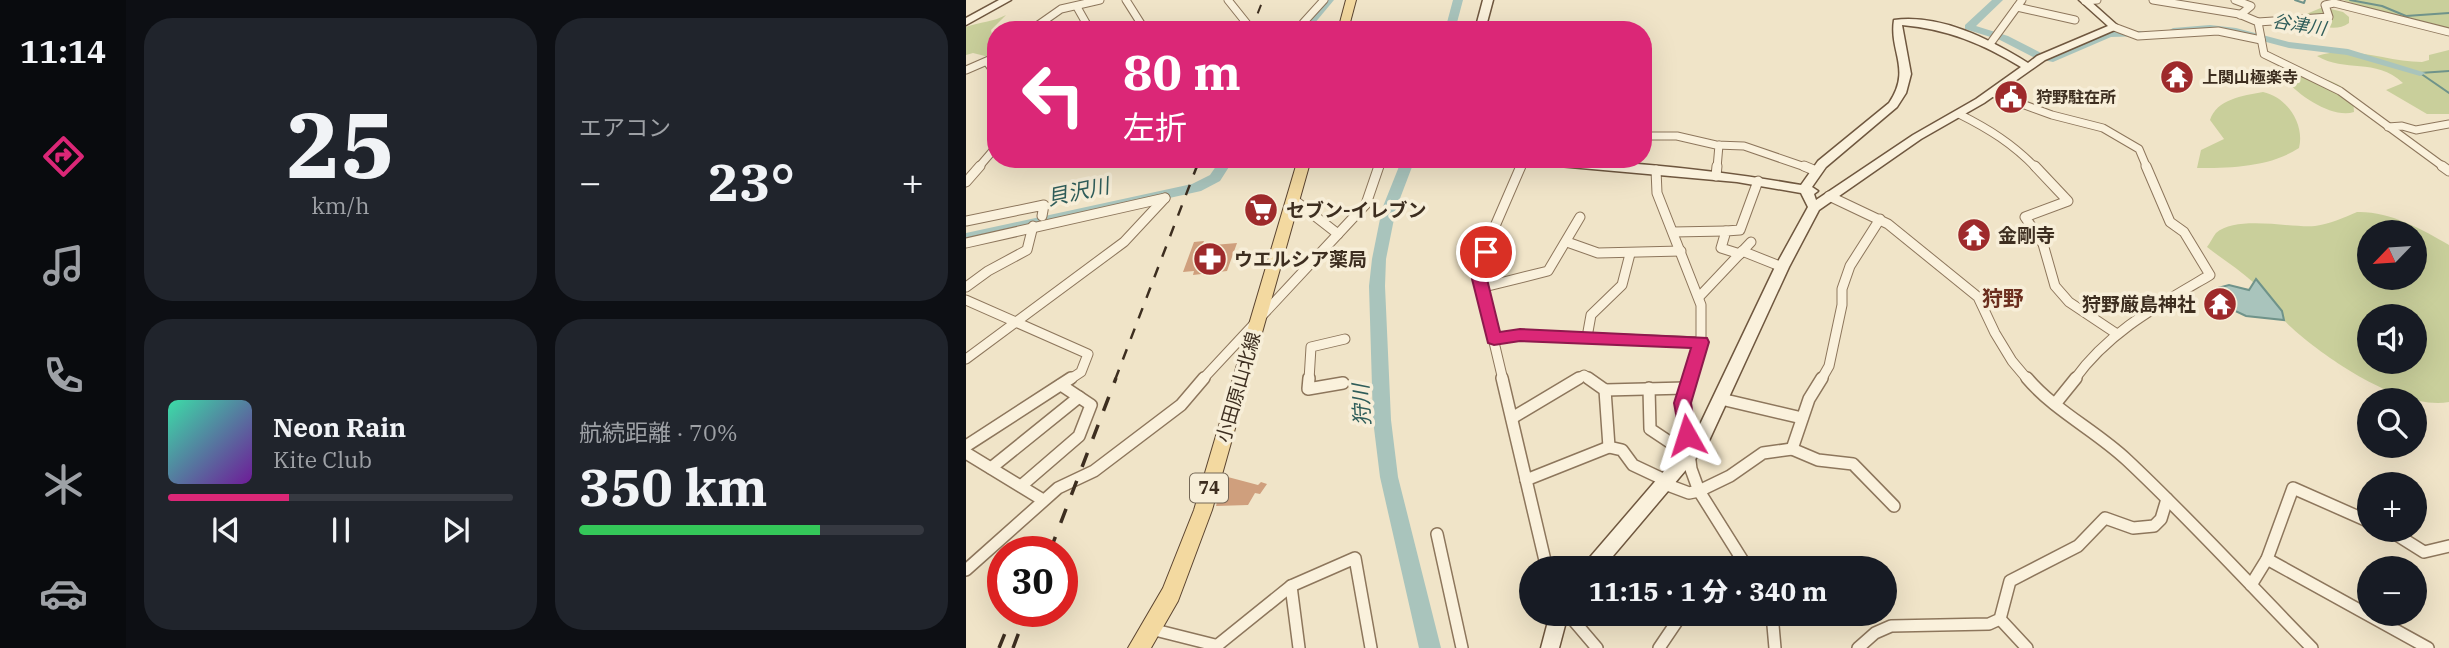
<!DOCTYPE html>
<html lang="ja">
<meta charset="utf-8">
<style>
:root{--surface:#171b24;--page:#20242c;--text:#f1f3f6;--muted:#9ea1a6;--line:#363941;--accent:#db2777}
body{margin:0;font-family:"IBM Plex Serif","Noto Sans JP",serif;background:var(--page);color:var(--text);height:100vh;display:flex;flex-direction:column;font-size:26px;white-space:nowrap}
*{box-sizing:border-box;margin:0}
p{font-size:23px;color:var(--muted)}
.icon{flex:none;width:38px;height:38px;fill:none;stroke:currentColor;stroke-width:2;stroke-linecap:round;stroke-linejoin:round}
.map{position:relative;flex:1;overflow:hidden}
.details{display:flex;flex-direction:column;gap:18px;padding:18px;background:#0d0f14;width:840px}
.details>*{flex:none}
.banner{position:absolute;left:21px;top:21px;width:665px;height:147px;border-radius:28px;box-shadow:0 7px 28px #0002;background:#db2777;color:#fff;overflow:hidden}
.needle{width:46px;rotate:245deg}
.fabs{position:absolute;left:1391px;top:220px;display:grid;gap:14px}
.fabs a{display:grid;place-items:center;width:70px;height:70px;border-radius:50%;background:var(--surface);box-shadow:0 7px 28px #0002;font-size:35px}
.speed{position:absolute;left:21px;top:536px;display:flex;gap:14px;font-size:35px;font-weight:700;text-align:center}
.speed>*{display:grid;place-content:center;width:91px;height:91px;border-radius:50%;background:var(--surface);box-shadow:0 7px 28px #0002;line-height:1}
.speed .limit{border:10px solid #d22;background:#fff;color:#111}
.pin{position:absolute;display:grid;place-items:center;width:60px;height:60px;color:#fff;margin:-30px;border:4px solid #fff;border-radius:50%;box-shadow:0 2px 7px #0007}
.me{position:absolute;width:77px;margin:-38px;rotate:354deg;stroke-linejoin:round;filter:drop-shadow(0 0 5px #0008)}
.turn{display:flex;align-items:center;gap:24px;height:147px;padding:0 21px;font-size:32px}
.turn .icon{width:91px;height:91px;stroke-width:2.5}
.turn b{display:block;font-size:49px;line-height:60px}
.big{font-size:52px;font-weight:800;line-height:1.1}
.details .tile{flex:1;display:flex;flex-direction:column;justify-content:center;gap:10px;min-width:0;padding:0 24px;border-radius:28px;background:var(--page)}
.details .dial{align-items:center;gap:0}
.dial b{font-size:91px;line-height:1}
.song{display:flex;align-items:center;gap:21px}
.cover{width:84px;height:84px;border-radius:10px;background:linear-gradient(135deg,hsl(160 70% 55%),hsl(280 70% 35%))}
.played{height:7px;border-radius:4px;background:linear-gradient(90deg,var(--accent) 35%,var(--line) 35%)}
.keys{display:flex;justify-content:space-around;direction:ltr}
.heat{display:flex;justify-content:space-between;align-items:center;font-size:38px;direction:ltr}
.charge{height:10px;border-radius:5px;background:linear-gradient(90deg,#34c759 70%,var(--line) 0)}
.details .tiles{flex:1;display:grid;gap:18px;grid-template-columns:repeat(2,1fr)}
.trip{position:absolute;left:553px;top:556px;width:378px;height:70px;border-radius:35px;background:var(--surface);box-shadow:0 7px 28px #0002;font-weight:800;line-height:70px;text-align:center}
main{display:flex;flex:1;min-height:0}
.tab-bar{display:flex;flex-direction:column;width:126px;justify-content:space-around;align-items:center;background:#090b0e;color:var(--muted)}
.tab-bar .icon{width:49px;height:49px}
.tab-bar .active{color:var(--accent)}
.tab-bar b{font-size:32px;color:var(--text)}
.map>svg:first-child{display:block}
</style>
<main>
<nav class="tab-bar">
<b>11:14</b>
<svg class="icon active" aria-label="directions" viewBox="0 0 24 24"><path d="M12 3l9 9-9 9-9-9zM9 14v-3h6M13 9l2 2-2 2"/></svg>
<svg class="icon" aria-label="music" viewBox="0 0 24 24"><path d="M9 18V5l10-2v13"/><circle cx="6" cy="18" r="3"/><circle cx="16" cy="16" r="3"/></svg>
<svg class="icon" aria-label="phone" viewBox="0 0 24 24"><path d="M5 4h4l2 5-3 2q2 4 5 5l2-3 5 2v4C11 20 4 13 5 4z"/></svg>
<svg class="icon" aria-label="climate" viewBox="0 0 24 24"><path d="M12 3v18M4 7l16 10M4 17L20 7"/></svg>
<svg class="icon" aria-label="car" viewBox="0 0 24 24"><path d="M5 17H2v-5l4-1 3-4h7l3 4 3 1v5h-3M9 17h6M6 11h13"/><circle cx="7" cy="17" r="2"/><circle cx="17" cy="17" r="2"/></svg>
</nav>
<section class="details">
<div class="tiles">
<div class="tile dial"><b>25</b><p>km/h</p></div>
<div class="tile"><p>エアコン</p>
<div class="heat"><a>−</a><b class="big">23°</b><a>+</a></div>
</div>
<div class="tile">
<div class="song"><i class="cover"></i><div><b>Neon Rain</b><p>Kite Club</p></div></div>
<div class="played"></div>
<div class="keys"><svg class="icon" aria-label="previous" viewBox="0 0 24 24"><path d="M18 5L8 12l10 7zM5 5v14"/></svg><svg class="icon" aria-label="pause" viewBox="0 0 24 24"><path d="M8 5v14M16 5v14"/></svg><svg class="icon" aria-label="next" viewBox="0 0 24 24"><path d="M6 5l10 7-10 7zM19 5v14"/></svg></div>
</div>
<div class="tile"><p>航続距離 · 70%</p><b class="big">350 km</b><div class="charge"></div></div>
</div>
</section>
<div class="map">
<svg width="1483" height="648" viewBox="0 0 1483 648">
<rect width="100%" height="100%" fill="#f0e4c8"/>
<g fill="#c9cf9b" fill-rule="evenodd">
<path d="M 1377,0 L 1483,0 L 1483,33 L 1437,21 Z"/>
<path d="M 1357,7 L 1377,12 L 1383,17 L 1383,23 C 1369,33 1349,26 1338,15 Z"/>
<path d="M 40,15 L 25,30 L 30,52 L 23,57 L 7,53 L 0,55 L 0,27 C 14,22 27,22 40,15 Z"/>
<path d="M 1483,50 L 1483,114 L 1461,114 L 1420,90 L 1437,83 C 1409,57 1379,73 1351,56 C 1385,45 1422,62 1456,62 L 1463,60 L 1463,55 Z"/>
<path d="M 1337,74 C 1360,79 1388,83 1388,112 C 1366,119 1329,94 1317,76 Z"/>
<path d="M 1297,92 C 1321,97 1339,124 1333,148 C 1304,167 1265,168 1231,168 L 1235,150 L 1258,139 L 1244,120 C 1251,99 1276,96 1297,92 Z"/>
<path d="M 1391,212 C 1423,211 1456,229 1483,245 L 1483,402 C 1436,411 1359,358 1326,328 C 1311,315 1302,297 1288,283 C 1274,270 1256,259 1241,247 C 1244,243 1247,237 1250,233 C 1271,215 1323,228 1349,226 C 1364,224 1377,218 1391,212 ZM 1404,233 L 1449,233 L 1449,278 L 1404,278 ZM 1404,317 L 1449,317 L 1449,362 L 1404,362 Z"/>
</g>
<path fill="#a9c4bc" stroke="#6f938a" stroke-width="2" d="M 1290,279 L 1316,311 L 1318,320 L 1280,316 L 1265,309 L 1261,301 L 1248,289 L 1263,285 L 1283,290 Z"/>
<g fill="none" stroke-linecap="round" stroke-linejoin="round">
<g stroke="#6f938a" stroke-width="2">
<path d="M 1329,0 L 1338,3 L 1339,0"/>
<path d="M 1384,0 L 1416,6 L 1440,16 L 1483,13"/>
<path d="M 1454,73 L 1483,93"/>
<path d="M 1454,73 L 1483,71"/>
</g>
<g fill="#a9c4bc" fill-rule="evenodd">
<path d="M 357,0 L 368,0 L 343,30 L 332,30 Z"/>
<path d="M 487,0 L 497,0 L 489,30 L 479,30 Z"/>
<path d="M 1026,0 L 1037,0 L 1010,26 L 1042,36 L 1077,54 L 1077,58 L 1069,58 L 1034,40 L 999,29 L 999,25 Z"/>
<path d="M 1244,25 L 1270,28 L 1323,42 L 1382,49 L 1460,73 L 1454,76 L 1381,55 L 1323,48 L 1270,34 L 1244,31 L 1207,34 L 1202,31 L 1207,28 Z"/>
<path d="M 1174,31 L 1178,32 L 1178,36 L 1145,37 L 1087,62 L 1077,60 L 1139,32 Z"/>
<path d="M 255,159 L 268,159 L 254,181 L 235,191 L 0,243 L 0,233 L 226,184 L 244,175 Z"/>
<path d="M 436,159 L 449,159 L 430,209 L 420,259 L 419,286 L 425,420 L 432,477 L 475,648 L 453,648 L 414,477 L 407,420 L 403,286 L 406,259 L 416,209 Z"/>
</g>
</g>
<g fill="#cf9f7d">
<path d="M 238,241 L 236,246 L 271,243 L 261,271 L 227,275 L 228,271 L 217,272 L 228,242 Z"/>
<path d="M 258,476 L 292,485 L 295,482 L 301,484 L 294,494 L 289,493 L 282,505 L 250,506 Z"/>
</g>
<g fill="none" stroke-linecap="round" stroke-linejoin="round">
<g stroke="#8d765c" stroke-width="9">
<g id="street-far2">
<path d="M 160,0 L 179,30"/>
<path d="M 262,0 L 282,25 L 280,30"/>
<path d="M 1187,0 L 1273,14 L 1292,22 L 1298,54 L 1374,91 L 1479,168"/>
<path d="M 1269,0 L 1285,6 L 1274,15"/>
<path d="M 1119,1 L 1131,0"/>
<path d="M 111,7 L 124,30"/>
<path d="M 1051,7 L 1109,20"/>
<path d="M 1292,22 L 1363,17 L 1359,5 L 1368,3 L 1483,32"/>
<path d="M 337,23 L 358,0"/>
<path d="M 1148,27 L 1172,36 L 1252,31 L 1295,40"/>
<path d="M 65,30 L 95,9 L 134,0"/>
<path d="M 1024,44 L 1056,0"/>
<path d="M 21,62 L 29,73"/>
<path d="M 0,70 L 30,57"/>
<path d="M 1026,93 L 1086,115 L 1137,128 L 1173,149 L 1181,168"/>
<path d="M 993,114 C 1023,129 1047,144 1070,168"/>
<path d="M 1422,127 L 1436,126 L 1450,130 L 1483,124"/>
<path d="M 677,136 L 711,136 L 750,145 L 778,146 L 842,168"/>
<path d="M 12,168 L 30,147"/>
<path d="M 412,168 L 415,159"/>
<path d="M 554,168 L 558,159"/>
<path d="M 751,168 L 753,145"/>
</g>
</g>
<g stroke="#8d765c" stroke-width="11">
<g id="street-far1">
<path d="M 838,166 L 850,171"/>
<path d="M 1069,166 L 1102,201 L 1059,217 L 1077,244 L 1089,286 L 1103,302 L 1151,334"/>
<path d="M 1476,166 L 1483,171"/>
<path d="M 690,170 L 691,193 L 735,305 L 735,342 L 724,380"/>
<path d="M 750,176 L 751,166"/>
<path d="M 0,182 L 14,166"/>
<path d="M 863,196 L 922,224 L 1012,297 L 1029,333 L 1046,361 L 1062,380"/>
<path d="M 327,199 L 372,234"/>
<path d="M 0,221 L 78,205 L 76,216"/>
<path d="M 707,232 L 760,231"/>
<path d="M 601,242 L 632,253 L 715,251"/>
<path d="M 0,243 L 199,198"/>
<path d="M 776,251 L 816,267"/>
<path d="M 774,254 L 755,248 L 760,231 L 774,230 L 792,181"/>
<path d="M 0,287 L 22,271 L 61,250 L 67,226"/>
<path d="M 514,288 L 582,271 L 614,217"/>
<path d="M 733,297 L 785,242"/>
<path d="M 0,300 L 122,354 L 115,372 L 103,380"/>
<path d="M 621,337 L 625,315 L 656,285 L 664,254"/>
<path d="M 528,339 L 554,335 L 735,342"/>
<path d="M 0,359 L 158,242 L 199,198"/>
<path d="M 236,380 L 400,204 L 413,166"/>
<path d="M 343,380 L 345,347 L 379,339"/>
<path d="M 537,380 L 513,279 L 526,233 L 555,166"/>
<path d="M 610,380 L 618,375 L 625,380"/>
<path d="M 855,380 L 863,366 L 876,305 L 876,289 L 884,266 L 914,219"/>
<path d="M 1108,380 C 1143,331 1193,305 1244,275 L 1218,232 L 1204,222 L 1180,166"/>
</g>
</g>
<g stroke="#8d765c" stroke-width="14">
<g id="street">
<path d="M 343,378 L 342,389 L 377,383"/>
<path d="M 536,378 L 581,569"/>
<path d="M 622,378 L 639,390 L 643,447 L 656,450 L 667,465 L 701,481"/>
<path d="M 724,378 L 717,403 L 725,469 L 733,491 L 782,569"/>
<path d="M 856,378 L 843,399 L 826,449 L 852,460 L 887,464 L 928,506"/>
<path d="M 1061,378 C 1089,411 1129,430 1161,460 C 1225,520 1284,585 1346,648"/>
<path d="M 683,388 L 684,429 L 723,455"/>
<path d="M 639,390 L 720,388"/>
<path d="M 755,399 L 836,418"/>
<path d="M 1089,404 L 1110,378"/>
<path d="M 546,418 L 613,378"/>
<path d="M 0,446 L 105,378"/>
<path d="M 0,453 L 77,500"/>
<path d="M 25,468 L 113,397"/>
<path d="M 560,480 L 643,447"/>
<path d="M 699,484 L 723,493 L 733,491 L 764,476 L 797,453 L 826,449"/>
<path d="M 55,486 L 113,436 L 125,405 L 95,385"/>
<path d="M 1423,530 L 1458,552 L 1483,546"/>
<path d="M 471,534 L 496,648"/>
<path d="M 1301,559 L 1462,648"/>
<path d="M 759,569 L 773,559"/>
<path d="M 0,570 L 92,488 L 128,471 L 215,405 L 238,378"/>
<path d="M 1285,585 L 1301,559 L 1327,488 L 1404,522"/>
<path d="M 325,586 L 333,648"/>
<path d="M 602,614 L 631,648"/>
<path d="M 806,614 L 809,648"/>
<path d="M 1034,619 L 1061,648"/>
<path d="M 185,629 L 249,645"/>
<path d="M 248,648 L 325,586 L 389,558 L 405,648"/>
<path d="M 693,648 L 716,614"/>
<path d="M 892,648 L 909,633 L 925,626 L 1023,624 L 1034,619 L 1044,581 L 1112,546 L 1139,518 L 1167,528 L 1188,526 L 1195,519 L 1201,499"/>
</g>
</g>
<g stroke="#6f573f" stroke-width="3">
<g id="secondary">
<path d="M 33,0 L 45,0 L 0,25 L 0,18 Z"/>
<path d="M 517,0 L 527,0 L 519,30 L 509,30 Z"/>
<path d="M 1113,0 L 1123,0 L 1151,25 L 1151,29 L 1079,60 L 1018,103 L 955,139 L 853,210 L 823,267 L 741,445 L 636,569 L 616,569 L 619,563 L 729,435 L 809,267 L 842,207 L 835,193 L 771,182 L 559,163 L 553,159 C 648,159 743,169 835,185 L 852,161 L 923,103 C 946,69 923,52 928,20 C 975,14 1023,39 1062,63 L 1071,56 L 1142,26 ZM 936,25 C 982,29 1017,44 1055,67 L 1010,99 L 947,135 L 850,200 L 848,194 L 852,191 L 846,187 L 860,167 L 931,107 L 940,93 L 945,74 Z"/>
<path d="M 584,614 L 602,614 L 593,648 L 575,648 Z"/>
</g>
</g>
<g stroke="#5b4430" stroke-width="2">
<g id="primary">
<path d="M 380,0 L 390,0 L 382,30 L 372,30 Z"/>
<path d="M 332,159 L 345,159 L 246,510 L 212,601 L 185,648 L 162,648 L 197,588 L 228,510 Z"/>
</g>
</g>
<use href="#street-far2" stroke="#faf1dc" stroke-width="7"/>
<use href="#street-far1" stroke="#faf1dc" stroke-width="9"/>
<use href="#street" stroke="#faf1dc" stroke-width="11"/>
<use href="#secondary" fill="#faf1dc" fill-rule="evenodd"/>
<use href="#primary" fill="#f3d9a0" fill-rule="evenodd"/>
<g stroke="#3d2e20" stroke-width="2" stroke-dasharray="9 9" stroke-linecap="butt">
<path d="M 285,30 L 297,0"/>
<path d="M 231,168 L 234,159"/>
</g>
<path stroke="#3d2e20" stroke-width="2.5" stroke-dasharray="11 11" stroke-linecap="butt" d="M 149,380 L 231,166"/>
<g stroke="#3d2e20" stroke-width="3.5" stroke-dasharray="15 15" stroke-linecap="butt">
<path d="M 84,551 L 150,378"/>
<path d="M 33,648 L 48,611"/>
<path d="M 47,648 L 61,611"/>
</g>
</g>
<path fill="#db2777" stroke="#8e194d" stroke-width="2" d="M 520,247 L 527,252 L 521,279 L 534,332 L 554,329 L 741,338 L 743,342 L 725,403 L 730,435 L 727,441 L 721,443 L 715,441 L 708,403 L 725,348 L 554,341 L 528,345 L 522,343 L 506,279 L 512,252 Z"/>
<defs>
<g id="temple-disc" transform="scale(1.75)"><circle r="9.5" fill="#9e2a2b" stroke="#f7eed8"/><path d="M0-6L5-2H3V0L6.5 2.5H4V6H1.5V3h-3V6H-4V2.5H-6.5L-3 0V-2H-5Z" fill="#fff"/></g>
<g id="civic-disc" transform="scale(1.75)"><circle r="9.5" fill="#9e2a2b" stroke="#f7eed8"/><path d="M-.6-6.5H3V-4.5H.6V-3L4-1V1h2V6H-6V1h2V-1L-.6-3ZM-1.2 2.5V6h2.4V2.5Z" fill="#fff"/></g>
<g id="supermarket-disc" transform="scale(1.75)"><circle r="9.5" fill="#9e2a2b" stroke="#f7eed8"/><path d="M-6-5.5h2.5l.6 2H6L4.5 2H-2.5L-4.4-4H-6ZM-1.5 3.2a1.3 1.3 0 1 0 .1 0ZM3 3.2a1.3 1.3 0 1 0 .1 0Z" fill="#fff"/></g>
<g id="pharmacy-disc" transform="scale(1.75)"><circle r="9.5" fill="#9e2a2b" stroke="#f7eed8"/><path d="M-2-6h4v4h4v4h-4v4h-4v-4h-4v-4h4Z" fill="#fff"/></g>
</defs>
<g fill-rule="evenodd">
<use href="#temple-disc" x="1211" y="77"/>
<use href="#civic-disc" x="1045" y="97"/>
<use href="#supermarket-disc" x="295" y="210"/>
<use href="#temple-disc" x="1008" y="235"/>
<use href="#pharmacy-disc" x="244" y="259"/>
<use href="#temple-disc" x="1254" y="304"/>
</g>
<g text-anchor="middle" stroke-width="7" stroke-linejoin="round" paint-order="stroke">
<g font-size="16" font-weight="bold" fill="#3d2e20" stroke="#f7eed8" text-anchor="start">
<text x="1236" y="83">上関山極楽寺</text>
<text x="1070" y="103">狩野駐在所</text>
</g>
<g font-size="18" font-style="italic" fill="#2f5d5a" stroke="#f7eed8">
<text transform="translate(1333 25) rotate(9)" y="6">谷津川</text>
</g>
<rect fill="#f7eed8" stroke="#756857" stroke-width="2" x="224" y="473.5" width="38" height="29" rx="5"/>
<g font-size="18" font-weight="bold" fill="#3d2e20">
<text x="243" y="494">74</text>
</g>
<g font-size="19" font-weight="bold" fill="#3d2e20" stroke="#f7eed8" text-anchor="start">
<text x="320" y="217">セブン-イレブン</text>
<text x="1032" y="242">金剛寺</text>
<text x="268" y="266">ウエルシア薬局</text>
<text x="1230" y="311" text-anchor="end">狩野厳島神社</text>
</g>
<g font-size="19" fill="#3d2e20" stroke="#f7eed8">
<text transform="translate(272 387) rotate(-74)" y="7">小田原山北線</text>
</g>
<g font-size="21" font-style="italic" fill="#2f5d5a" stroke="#f7eed8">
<text transform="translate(112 192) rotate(-12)" y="7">貝沢川</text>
<text transform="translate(396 405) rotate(-93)" y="7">狩川</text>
</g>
<g font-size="21" font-weight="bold" fill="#6b2e1e" stroke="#f7eed8">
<text x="1037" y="306">狩野</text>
</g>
</g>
</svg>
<div class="fabs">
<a><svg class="needle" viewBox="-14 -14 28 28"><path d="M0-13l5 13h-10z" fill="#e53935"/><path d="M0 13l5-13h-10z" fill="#9ea1a6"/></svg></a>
<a><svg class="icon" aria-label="sound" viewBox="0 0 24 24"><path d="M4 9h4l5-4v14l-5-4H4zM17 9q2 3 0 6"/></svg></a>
<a><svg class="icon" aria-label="search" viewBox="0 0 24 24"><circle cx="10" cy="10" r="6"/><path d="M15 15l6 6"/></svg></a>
<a>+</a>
<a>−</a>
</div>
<div class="speed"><div class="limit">30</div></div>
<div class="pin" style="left:520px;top:252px;background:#d93025"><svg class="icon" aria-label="arrive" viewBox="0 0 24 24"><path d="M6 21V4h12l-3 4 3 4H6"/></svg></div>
<svg class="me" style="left:721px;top:435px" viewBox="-20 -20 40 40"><path d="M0-17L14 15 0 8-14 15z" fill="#db2777" stroke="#fff" stroke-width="4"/></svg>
<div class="trip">11:15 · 1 分 · 340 m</div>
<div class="banner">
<div class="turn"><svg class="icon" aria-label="left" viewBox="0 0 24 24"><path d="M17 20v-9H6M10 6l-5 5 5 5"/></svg><div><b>80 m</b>左折</div></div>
</div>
</div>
</main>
